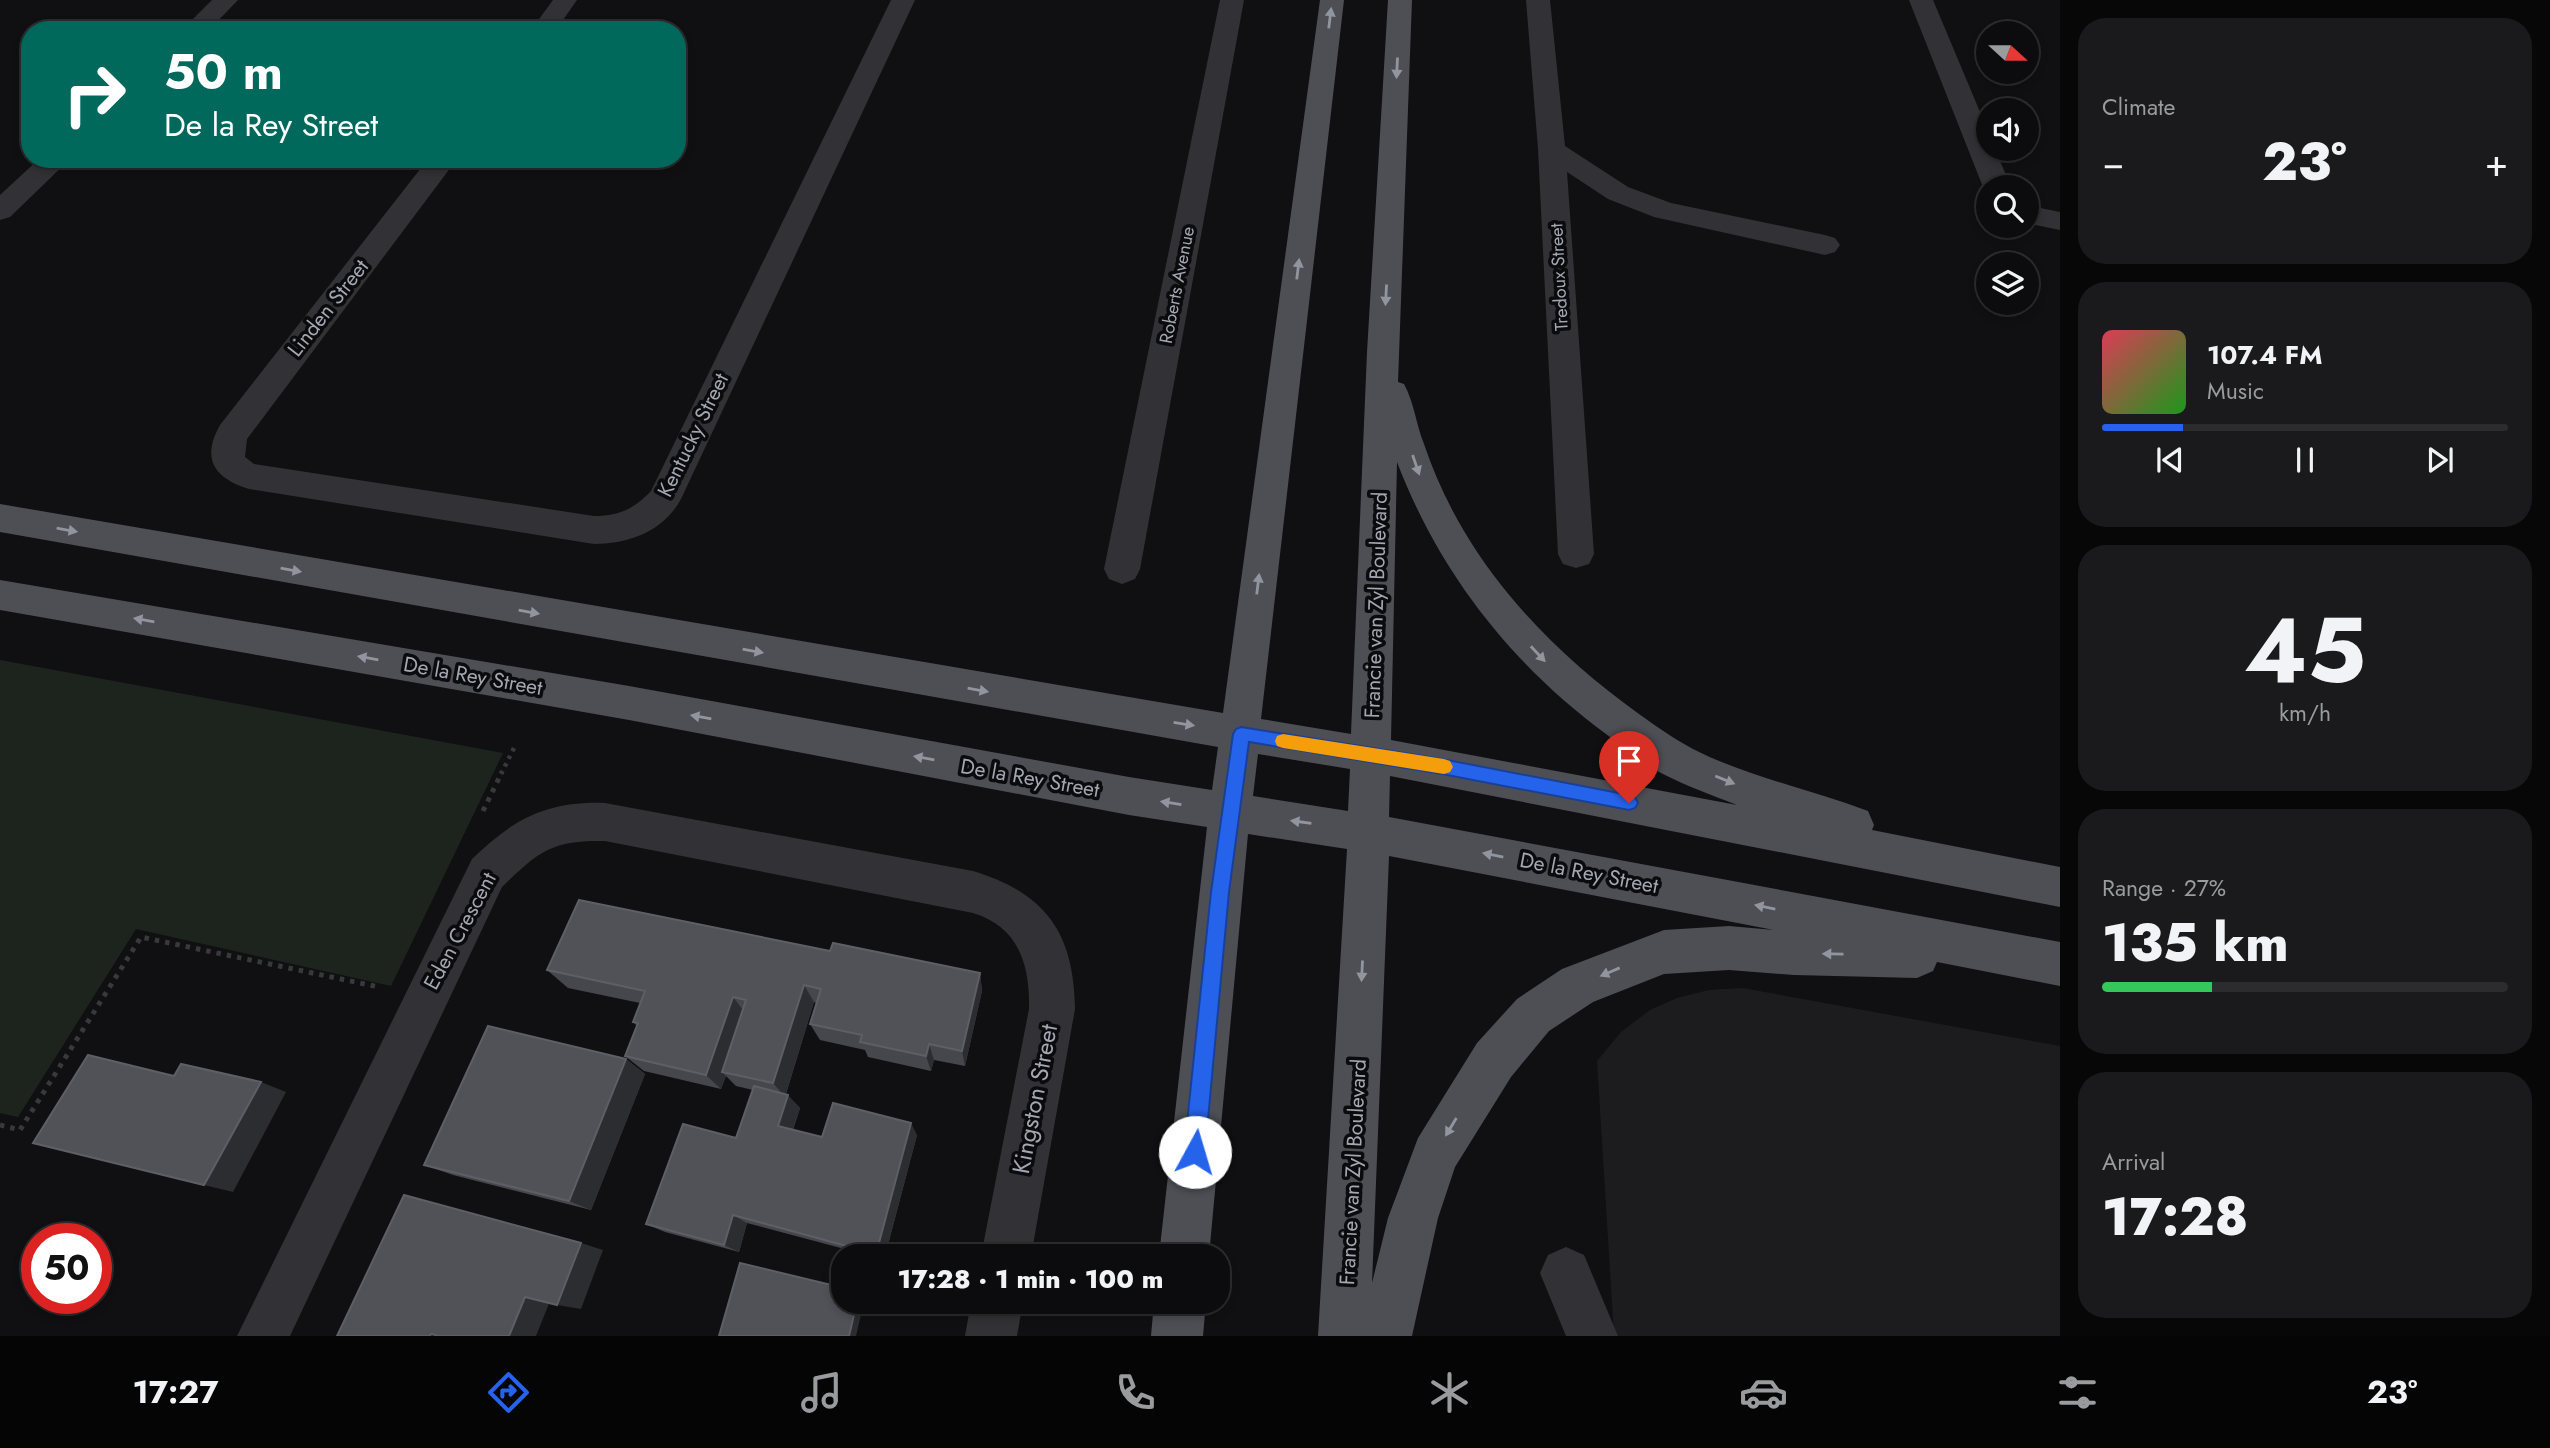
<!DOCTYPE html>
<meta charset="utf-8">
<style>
:root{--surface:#0c0c0e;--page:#1a1a1c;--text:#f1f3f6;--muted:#9a9b9e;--line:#2c2c2e;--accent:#2563eb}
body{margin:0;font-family:Jost,sans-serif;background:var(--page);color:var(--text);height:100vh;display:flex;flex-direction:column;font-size:26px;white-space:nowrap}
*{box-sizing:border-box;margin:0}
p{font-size:23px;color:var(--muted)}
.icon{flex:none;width:38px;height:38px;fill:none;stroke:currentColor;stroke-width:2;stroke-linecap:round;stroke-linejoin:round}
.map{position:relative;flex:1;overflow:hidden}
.sheet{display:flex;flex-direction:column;gap:18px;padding:18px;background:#070708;width:490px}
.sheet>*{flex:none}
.hud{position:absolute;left:21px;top:21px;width:665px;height:147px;border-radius:28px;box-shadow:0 4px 10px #0003,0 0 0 2px var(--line);background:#00695c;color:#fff;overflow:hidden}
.needle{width:46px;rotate:111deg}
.tools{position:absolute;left:1976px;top:21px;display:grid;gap:14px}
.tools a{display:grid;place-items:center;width:63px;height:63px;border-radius:50%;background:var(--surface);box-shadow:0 4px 10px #0003,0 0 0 2px var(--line);font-size:35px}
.speed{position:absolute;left:21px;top:1223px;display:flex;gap:14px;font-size:35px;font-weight:700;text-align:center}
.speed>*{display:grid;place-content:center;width:91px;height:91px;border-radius:50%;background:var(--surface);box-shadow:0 4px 10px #0003,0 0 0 2px var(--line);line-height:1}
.speed .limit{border:10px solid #d22;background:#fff;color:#111}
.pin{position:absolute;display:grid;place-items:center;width:60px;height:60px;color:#fff;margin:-72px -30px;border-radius:50% 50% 50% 0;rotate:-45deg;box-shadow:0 0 7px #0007}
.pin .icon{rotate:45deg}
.me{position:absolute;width:77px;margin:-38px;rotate:6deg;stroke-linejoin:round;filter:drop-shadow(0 0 5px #0008)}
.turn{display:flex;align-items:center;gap:24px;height:147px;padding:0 28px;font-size:32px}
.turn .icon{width:91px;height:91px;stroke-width:2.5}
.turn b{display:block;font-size:49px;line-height:60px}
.big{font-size:52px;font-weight:800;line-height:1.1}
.sheet .tile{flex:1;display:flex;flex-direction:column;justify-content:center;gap:10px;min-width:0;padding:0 24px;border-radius:28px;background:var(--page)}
.sheet .dial{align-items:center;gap:0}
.dial b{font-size:91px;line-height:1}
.song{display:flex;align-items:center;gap:21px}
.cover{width:84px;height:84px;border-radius:10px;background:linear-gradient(135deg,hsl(350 70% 55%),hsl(120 70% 35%))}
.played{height:7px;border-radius:4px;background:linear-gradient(90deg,var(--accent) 20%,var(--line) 20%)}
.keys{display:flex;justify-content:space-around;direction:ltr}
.heat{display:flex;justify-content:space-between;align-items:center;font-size:38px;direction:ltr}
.charge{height:10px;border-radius:5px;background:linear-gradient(90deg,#34c759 27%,var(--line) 0)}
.trip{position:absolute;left:831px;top:1244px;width:399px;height:70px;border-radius:28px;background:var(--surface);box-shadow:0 4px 10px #0003,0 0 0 2px var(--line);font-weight:800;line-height:70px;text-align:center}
.tabs{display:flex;height:112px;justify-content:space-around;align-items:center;background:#050506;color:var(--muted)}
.tabs .icon{width:49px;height:49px}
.tabs .selected{color:var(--accent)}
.tabs b{font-size:32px;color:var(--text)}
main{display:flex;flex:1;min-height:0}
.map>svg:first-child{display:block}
</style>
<main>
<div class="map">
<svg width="2060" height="1336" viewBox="0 0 2060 1336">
<rect width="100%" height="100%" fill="#101012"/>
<path fill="#1c1c1f" d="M 1743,988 L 2060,1046 L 2060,1336 L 1614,1336 L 1597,1061 L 1621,1032 L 1650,1010 L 1677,998 L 1709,990 Z"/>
<path fill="#1d241e" d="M 0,660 L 503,753 L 391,986 L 136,929 L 18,1117 L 0,1113 Z"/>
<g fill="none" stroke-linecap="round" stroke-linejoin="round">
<path stroke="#38393d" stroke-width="4.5" stroke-dasharray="3.5 5" stroke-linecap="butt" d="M 501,774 L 515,746"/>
<g stroke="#38393d" stroke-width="5" stroke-dasharray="4.5 6" stroke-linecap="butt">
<path d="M 483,811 L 502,772"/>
<path d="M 0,1125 L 20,1130 L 141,937 L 379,987"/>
</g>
<g fill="#323236" fill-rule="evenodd">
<path d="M 212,0 L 238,0 L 209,30 L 182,30 Z"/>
<path d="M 553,0 L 577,0 L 556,30 L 531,30 Z"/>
<path d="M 891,0 L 915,0 L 681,499 C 664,531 629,544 594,544 L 249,489 C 214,478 201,459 220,425 L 428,159 L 457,159 L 247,439 L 245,457 L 254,464 L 594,516 C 619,516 634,509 651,491 Z"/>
<path d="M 1220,0 L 1244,0 L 1140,569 L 1135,579 L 1122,584 L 1109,579 L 1104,569 Z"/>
<path d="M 1526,0 L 1550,0 L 1565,146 L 1628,187 L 1671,203 L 1825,235 L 1835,238 L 1840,245 L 1835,252 L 1825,255 L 1654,217 L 1608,199 L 1567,172 L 1594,554 L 1589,564 L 1576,568 L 1563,564 L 1558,554 L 1538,149 Z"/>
<path d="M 1909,0 L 1933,0 L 1988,131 L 1988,149 L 1995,149 L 2011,187 L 1988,187 L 1988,194 L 1983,187 Z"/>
<path d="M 39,159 L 70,159 L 10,217 L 0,220 L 0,195 Z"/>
<path d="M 2026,205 L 2060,212 L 2060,230 L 2026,223 Z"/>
<path d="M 605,803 L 973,871 C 1046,893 1074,933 1075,1009 L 1031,1256 L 981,1256 L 1029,1009 C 1030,965 1019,927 973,913 L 605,841 C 552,840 539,851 502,887 L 290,1336 L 237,1336 L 472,859 C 513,819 547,801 605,803 Z"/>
<path d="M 1566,1247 L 1584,1255 L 1618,1336 L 1566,1336 L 1540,1273 L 1548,1255 Z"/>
<path d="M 971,1302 L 1023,1302 L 1017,1336 L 965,1336 Z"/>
</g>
<g fill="#4e4f55" fill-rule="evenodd">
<path d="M 1320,0 L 1344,0 L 1261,719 L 1351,734 L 1367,352 L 1388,0 L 1412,0 L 1398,382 L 1404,384 C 1414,402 1416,424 1424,444 C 1434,474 1448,504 1464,531 C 1508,605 1570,664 1639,714 C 1656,726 1674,739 1693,749 C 1748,777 1810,789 1868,811 L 1874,825 L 1872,830 L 2060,867 L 2060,907 L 1390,776 L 1389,817 L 2060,942 L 2060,986 L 1937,962 L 1933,971 L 1917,978 L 1794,975 L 1729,970 L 1664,974 L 1593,1002 L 1549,1031 L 1511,1077 L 1455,1167 L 1438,1218 L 1412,1336 L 1318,1336 L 1347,849 L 1248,834 L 1209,1256 L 1159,1256 L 1207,827 L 1129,815 L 629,720 L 0,610 L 0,580 L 629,686 L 1129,777 L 1212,790 L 1218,747 L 0,532 L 0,504 L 1223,713 ZM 1397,462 C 1439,572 1511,664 1606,734 C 1624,748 1642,763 1663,774 C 1686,786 1712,795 1737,805 L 1391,740 ZM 1258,754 L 1350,769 L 1348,811 L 1253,796 ZM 1389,856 L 1774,930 L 1729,926 L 1664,930 L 1562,969 L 1517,999 L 1477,1043 L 1418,1138 L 1388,1218 L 1372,1283 Z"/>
<path d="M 1154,1302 L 1206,1302 L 1203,1336 L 1151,1336 Z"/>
</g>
</g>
<g fill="#46474d">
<path d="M 830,951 L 980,973 L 982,991 L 965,1066 L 934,1060 L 931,1071 L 868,1057 L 865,1050 L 820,1040 L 810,1024 L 816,1003 L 814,1002 L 786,1094 L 800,1108 L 793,1130 L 822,1137 L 917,1135 L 885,1256 L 871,1256 L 747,1223 L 739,1252 L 665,1232 L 646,1224 L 736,1138 L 753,1090 L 736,1086 L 726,1076 L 721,1089 L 644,1071 L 625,1056 L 637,1026 L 633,1022 L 640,1003 L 568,988 L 547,970 Z"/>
<path d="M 626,1059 L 645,1074 L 591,1210 L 453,1175 L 424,1165 Z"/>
</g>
<g fill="#2c2d31">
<path d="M 980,973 L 982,991 L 965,1066 L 962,1051 Z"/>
<path d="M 804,985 L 814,1002 L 785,1097 L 773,1083 Z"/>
<path d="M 733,997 L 746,1014 L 722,1072 L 726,1076 L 721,1089 L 706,1075 Z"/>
<path d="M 929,1044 L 934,1060 L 931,1071 L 926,1056 Z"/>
<path d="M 626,1059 L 645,1074 L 591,1210 L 569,1201 Z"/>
<path d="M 261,1082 L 286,1092 L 233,1192 L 204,1185 Z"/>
<path d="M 788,1095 L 800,1108 L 790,1138 L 778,1126 Z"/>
<path d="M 911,1123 L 917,1135 L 885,1256 L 879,1256 L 876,1254 Z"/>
<path d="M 733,1215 L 747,1223 L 739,1252 L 724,1245 Z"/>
<path d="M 581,1243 L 603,1250 L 581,1309 L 557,1305 Z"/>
<path d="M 525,1297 L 550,1301 L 536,1336 L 509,1336 Z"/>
<path d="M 857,1302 L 864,1302 L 856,1336 L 849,1336 Z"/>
</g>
<g fill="#505258" stroke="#5d5f66" stroke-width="2">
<path d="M 579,900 L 830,951 L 833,943 L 980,973 L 962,1051 L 929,1044 L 926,1056 L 860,1042 L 862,1035 L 810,1024 L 821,989 L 804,985 L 773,1083 L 722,1072 L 746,1000 L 733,997 L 706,1075 L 625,1056 L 638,1023 L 633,1022 L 645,991 L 547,970 Z"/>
<path d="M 488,1026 L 626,1059 L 569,1201 L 424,1165 Z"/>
<path d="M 88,1055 L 174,1076 L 181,1064 L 261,1082 L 204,1185 L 33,1143 Z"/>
<path d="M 754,1086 L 788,1095 L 778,1126 L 822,1137 L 833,1103 L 911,1123 L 876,1254 L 733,1215 L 724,1245 L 646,1224 L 683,1124 L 736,1138 Z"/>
<path d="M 404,1195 L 581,1243 L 557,1305 L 525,1297 L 509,1336 L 439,1336 L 431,1334 L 430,1336 L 337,1336 Z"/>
<path d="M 740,1263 L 844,1288 L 844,1302 L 857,1302 L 849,1336 L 719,1336 Z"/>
</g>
<defs><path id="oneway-solid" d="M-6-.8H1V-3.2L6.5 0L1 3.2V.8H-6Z" transform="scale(1.75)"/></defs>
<g fill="#91959f">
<use href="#oneway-solid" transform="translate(1330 18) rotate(-83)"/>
<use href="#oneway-solid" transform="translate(1397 68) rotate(93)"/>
<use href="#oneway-solid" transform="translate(1298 269) rotate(-83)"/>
<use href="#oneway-solid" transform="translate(1386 295) rotate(93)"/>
<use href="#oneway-solid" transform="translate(1416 465) rotate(71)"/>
<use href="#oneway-solid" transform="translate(67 530) rotate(10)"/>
<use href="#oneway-solid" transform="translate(291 570) rotate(10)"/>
<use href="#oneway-solid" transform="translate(1258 584) rotate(-83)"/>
<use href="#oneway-solid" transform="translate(529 612) rotate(10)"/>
<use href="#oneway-solid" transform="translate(144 620) rotate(-170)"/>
<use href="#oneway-solid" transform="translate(753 651) rotate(10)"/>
<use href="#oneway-solid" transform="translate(1538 654) rotate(47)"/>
<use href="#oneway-solid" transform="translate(368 658) rotate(-170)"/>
<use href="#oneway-solid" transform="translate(978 690) rotate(10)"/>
<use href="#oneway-solid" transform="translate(701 717) rotate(-170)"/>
<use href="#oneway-solid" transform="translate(1184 724) rotate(9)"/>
<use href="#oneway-solid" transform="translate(924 758) rotate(-170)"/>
<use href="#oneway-solid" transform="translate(1725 780) rotate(22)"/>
<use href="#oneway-solid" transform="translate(1171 803) rotate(-171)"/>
<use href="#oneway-solid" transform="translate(1301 822) rotate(-172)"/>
<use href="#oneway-solid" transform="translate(1493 855) rotate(-169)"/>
<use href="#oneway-solid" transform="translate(1765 907) rotate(-169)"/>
<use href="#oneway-solid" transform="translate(1833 954) rotate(-179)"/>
<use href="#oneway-solid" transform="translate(1362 971) rotate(93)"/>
<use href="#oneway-solid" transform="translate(1610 972) rotate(157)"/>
<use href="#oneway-solid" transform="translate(1451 1127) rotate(121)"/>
</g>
<path fill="#2563eb" stroke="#184099" stroke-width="2" d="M 1241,727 L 1442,759 L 1629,795 L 1635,797 L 1638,803 L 1635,808 L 1629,810 L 1442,774 L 1249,742 L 1229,892 L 1205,1152 L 1202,1160 L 1195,1162 L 1187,1160 L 1184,1152 L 1211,892 L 1233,734 L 1236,729 Z"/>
<path fill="#f59e0b" d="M 1283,734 L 1444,759 L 1450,761 L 1453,767 L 1450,772 L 1444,774 L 1283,748 L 1277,746 L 1275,741 L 1277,736 Z"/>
<g text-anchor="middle" stroke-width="7" stroke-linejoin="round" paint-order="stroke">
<g font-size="18" fill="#a2a7b2" stroke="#0b0b0d">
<text transform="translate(1559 277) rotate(-93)" y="6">Tredoux Street</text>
<text transform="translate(1177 285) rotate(-79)" y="6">Roberts Avenue</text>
</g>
<g font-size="21" fill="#a2a7b2" stroke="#0b0b0d">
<text transform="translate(328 308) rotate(-52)" y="7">Linden Street</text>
<text transform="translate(693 435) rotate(-64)" y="7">Kentucky Street</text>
<text transform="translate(1376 605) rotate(-88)" y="7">Francie van Zyl Boulevard</text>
<text transform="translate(473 676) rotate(10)" y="7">De la Rey Street</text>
<text transform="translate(1030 778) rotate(10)" y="7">De la Rey Street</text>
<text transform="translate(1589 873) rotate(11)" y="7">De la Rey Street</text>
<text transform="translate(460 931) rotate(-62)" y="7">Eden Crescent</text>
<text transform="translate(1353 1172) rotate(-87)" y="7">Francie van Zyl Boulevard</text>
</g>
<g font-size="24" fill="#a2a7b2" stroke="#0b0b0d">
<text transform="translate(1035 1099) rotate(-79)" y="8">Kingston Street</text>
</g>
</g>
</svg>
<div class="tools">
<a><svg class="needle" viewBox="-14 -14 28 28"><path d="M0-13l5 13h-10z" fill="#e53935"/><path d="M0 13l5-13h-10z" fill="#9a9b9e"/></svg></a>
<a><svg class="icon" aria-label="sound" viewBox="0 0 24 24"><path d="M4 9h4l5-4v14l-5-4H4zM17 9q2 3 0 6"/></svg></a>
<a><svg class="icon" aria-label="search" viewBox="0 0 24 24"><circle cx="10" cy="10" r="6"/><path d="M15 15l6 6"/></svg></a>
<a><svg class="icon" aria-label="layers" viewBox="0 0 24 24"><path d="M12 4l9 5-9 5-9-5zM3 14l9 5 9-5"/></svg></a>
</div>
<div class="speed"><div class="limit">50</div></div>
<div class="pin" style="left:1629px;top:803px;background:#d93025"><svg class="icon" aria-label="arrive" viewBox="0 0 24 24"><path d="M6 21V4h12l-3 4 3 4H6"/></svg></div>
<svg class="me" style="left:1195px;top:1152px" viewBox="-20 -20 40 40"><circle r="19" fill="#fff"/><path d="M0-13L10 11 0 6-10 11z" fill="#2563eb"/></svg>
<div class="trip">17:28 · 1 min · 100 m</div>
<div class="hud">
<div class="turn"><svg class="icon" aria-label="right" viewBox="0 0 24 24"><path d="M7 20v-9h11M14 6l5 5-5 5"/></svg><div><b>50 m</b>De la Rey Street</div></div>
</div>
</div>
<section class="sheet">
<div class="tile"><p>Climate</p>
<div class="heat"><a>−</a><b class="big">23°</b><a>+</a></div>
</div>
<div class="tile">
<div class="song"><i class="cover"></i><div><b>107.4 FM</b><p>Music</p></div></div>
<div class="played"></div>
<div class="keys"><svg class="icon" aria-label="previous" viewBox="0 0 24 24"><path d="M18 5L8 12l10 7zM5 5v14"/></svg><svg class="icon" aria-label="pause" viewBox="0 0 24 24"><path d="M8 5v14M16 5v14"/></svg><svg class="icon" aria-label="next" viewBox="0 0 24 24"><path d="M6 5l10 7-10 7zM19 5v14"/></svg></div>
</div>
<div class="tile dial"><b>45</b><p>km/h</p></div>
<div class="tile"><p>Range · 27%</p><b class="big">135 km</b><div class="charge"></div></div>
<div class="tile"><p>Arrival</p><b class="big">17:28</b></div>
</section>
</main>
<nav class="tabs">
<b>17:27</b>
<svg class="icon selected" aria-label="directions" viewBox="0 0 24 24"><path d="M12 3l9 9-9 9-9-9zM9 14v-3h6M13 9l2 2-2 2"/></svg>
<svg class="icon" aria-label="music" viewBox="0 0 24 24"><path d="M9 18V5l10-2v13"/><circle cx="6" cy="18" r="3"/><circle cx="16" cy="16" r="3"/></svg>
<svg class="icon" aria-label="phone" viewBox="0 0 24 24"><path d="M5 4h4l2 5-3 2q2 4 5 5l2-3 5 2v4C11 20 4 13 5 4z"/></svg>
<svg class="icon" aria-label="climate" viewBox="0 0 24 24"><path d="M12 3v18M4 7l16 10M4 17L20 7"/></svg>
<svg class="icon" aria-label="car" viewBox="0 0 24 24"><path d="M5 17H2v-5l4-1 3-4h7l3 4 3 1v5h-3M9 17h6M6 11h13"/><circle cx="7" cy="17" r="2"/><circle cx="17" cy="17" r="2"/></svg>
<svg class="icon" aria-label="filters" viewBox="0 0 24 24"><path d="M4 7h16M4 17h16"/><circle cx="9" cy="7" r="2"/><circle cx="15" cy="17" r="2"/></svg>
<b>23°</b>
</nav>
